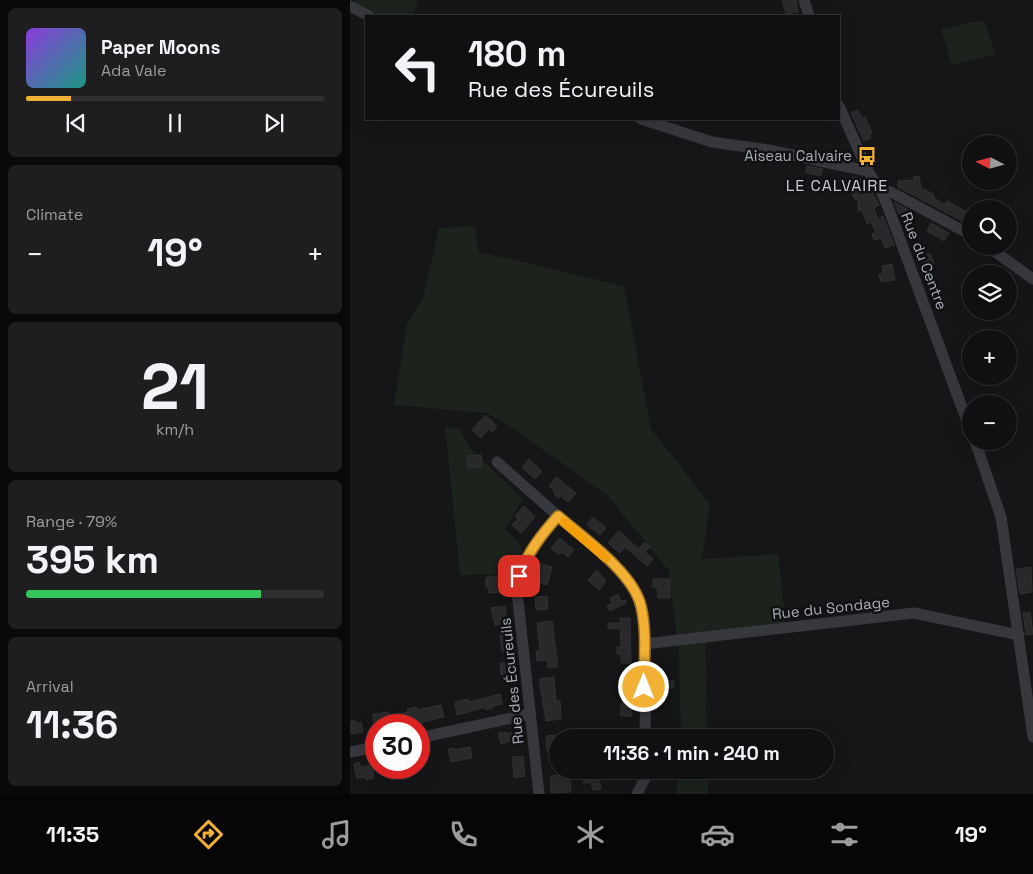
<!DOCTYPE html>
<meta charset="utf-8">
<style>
:root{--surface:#101012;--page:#1e1e20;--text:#f1f3f6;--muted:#9c9d9f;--line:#303032;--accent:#f2b134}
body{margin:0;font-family:"Space Grotesk",sans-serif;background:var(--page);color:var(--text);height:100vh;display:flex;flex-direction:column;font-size:19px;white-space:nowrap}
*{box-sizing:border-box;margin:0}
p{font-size:16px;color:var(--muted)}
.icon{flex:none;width:28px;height:28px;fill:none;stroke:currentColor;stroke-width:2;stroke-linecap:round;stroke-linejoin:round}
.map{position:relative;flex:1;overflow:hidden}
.sheet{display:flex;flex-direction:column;gap:8px;padding:8px;background:#09090a;width:350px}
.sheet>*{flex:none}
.banner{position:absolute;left:15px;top:15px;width:475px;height:105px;border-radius:0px;box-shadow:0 5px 20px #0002,0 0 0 1px var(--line);background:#101012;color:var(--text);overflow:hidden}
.needle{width:32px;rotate:276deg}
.tools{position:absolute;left:612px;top:135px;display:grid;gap:10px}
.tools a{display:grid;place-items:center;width:55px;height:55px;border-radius:50%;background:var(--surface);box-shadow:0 5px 20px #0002,0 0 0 1px var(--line);font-size:25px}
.speed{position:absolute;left:15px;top:714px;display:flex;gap:10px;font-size:25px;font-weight:700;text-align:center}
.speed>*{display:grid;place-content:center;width:65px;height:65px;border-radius:50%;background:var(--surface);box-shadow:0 5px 20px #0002,0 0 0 1px var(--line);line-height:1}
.speed .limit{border:8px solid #d22;background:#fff;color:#111}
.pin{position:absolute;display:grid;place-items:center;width:42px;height:42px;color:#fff;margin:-21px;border-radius:10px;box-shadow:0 2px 8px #0006}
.me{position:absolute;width:55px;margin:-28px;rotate:0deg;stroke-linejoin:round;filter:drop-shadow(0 0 4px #0008)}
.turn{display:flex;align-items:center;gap:18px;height:105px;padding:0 20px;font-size:22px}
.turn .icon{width:65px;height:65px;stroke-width:2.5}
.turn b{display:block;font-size:35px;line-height:42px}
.big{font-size:38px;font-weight:700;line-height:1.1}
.sheet .tile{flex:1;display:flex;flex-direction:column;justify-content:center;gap:8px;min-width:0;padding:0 18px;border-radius:8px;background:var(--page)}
.sheet .dial{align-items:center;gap:0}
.dial b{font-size:65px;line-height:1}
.song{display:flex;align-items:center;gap:15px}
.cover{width:60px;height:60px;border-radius:8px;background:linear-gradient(135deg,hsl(270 70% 55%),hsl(170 70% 35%))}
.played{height:5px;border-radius:2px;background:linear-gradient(90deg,var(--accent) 15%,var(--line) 15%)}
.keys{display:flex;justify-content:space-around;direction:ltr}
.heat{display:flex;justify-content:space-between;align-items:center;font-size:28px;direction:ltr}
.charge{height:8px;border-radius:4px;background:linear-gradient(90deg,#34c759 79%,var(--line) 0)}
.trip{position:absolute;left:199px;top:729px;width:285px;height:50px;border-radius:25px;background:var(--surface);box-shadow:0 5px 20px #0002,0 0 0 1px var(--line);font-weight:700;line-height:50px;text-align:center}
.menu{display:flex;height:80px;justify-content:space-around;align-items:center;background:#060607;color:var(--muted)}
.menu .icon{width:35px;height:35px}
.menu .selected{color:var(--accent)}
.menu b{font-size:22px;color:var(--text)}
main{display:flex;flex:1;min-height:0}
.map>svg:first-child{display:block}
</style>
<main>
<section class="sheet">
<div class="tile">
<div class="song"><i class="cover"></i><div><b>Paper Moons</b><p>Ada Vale</p></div></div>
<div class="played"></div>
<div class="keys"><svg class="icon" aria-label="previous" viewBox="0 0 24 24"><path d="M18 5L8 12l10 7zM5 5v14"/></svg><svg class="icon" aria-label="pause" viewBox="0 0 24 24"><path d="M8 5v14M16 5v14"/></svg><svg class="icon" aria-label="next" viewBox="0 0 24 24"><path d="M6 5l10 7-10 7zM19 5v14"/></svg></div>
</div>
<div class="tile"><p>Climate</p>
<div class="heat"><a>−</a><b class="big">19°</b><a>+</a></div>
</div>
<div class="tile dial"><b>21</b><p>km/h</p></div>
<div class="tile"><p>Range · 79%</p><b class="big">395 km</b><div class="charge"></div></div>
<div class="tile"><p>Arrival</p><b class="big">11:36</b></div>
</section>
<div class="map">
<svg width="683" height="794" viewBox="0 0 683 794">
<rect width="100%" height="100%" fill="#161618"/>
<g fill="#1c231d">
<path d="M 6,0 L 68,0 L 64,16 L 25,16 L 4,4 Z"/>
<path d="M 634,20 L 645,54 L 602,65 L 591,29 Z"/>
<path d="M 125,226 L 129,252 L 274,286 L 301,429 L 360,504 L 352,559 L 428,554 L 436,626 L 355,635 L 357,737 L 331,737 L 329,654 L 319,571 L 257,495 L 155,423 L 136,413 L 44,405 L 57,324 L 73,298 L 89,228 Z"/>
<path d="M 95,426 L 110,429 L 119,447 L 173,499 L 155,529 C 176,550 176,548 162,574 L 110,575 Z"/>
<path d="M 329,770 L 358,770 L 358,794 L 327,794 Z"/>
</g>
<g fill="#29292c" stroke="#303034">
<path d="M 432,0 L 446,0 L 448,12 L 436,14 Z"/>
<path d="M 508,110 L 512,118 L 515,117 L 522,133 L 519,134 L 521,138 L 514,141 L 501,113 Z"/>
<path d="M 457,166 L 473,169 L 471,176 L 456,173 Z"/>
<path d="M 569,176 L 571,188 L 584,194 L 583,197 L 595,205 L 597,201 L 617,212 L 612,221 L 548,187 L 548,181 L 564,180 L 563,177 Z"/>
<path d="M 504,177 L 510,179 L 512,182 L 515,180 L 519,187 L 529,205 L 524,208 L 528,219 L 533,216 L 544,245 L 535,248 L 531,238 L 524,240 L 522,234 L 526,233 L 521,222 L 517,224 L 512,210 L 508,211 L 508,199 L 505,200 L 496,181 Z"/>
<path d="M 544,202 L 557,209 L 562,217 L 558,221 L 563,230 L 558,235 Z"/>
<path d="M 581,223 L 599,233 L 594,241 L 577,231 Z"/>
<path d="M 580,253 L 584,264 L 574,268 L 570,257 Z"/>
<path d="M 542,264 L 545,280 L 531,282 L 529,274 L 533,274 L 532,266 Z"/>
<path d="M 135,415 L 147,426 L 142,432 L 139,429 L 131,438 L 122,430 Z"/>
<path d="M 131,455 L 132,467 L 118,468 L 117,456 Z"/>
<path d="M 179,459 L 192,471 L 185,479 L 172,468 Z"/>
<path d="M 206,477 L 226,493 L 218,502 L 211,496 L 208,498 L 204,494 L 205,492 L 199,486 Z"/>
<path d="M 174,506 L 185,517 L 171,533 L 162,525 L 168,519 L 165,516 Z"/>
<path d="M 243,517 L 256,528 L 250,535 L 237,525 Z"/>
<path d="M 269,531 L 289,549 L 294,542 L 300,547 L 295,552 L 303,559 L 297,566 L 275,547 L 270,553 L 258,543 Z"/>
<path d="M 210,538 L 224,550 L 218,557 L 212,552 L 209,555 L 201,548 Z"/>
<path d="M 186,562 L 202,567 L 197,585 L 186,582 L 189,572 L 183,570 Z"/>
<path d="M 681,567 L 682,592 L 670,594 L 666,569 Z"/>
<path d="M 247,570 L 256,581 L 249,590 L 238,580 Z"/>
<path d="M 140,576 L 152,577 L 152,582 L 156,583 L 155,592 L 139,593 L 139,587 L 136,587 L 136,578 Z"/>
<path d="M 303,579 L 320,579 L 320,598 L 308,598 L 307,587 L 303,587 Z"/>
<path d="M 268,594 L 271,601 L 275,600 L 276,603 L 260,611 L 257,606 L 262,604 L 260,598 Z"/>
<path d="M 197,596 L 198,609 L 186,610 L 185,597 Z"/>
<path d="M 155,606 L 158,634 L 160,634 L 162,650 L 152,652 L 149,625 L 145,625 L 141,608 Z"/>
<path d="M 680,612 L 683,634 L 676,635 L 673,613 Z"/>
<path d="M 270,618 L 280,618 L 281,663 L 271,663 L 271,654 L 267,654 L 267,647 L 271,647 L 270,628 L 258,629 L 258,623 L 270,623 Z"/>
<path d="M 202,621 L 208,667 L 198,668 L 197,660 L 187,661 L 186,651 L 190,650 L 187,623 Z"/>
<path d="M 160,662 L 160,666 L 163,665 L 165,676 L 156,677 L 155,675 L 151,675 L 150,663 Z"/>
<rect x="271" y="674" width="11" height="17"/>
<path d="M 204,677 L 206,701 L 210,701 L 211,719 L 196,721 L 189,679 Z"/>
<path d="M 306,681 L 324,681 L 324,688 L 315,688 L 315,693 L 308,693 Z"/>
<path d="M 150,694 L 152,704 L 142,706 L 143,708 L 136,710 L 136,707 L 107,715 L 105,702 L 118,699 L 119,702 Z"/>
<path d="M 271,703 L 281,703 L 282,716 L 271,716 Z"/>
<path d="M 91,705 L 94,717 L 61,725 L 24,725 L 23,714 L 38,712 L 40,716 L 58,712 L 57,709 L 66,707 L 67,710 Z"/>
<path d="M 5,720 L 6,723 L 11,722 L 13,732 L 0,734 L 0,722 Z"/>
<path d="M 155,732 L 155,734 L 164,732 L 166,740 L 151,744 L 148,733 Z"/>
<path d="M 207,735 L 208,750 L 197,751 L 196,736 Z"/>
<path d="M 120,747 L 122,758 L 101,762 L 98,749 L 104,748 L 105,750 Z"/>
<path d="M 173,756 L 175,776 L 164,778 L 162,757 Z"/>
<path d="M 9,762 L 11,767 L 22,765 L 24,778 L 16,780 L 15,777 L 7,779 L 4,764 Z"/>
<path d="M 248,772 L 251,789 L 243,790 L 241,782 L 234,784 L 233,775 Z"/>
<path d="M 210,775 L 211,779 L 220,778 L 221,792 L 201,793 L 201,776 Z"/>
</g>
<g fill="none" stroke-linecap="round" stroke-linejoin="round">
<g stroke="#37383d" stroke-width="11">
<path d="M 454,0 L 459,16"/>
<path d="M 0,6 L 19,16"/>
<path d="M 489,106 L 518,171 L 531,191 L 538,207 L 621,432"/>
<path d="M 291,119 L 362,142 L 418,150 L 518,171"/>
<path d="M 531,191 L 541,192 L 621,235"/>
<path d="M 637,246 L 683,279"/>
<path d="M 625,441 L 651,517 L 683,737"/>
<path d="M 147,462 L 208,516"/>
<path d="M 294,644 L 564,613 L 669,635"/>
<path d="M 69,738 L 180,714"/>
<path d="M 0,752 L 26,747"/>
<path d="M 189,794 L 167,591 C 171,560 188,539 208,516 C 230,535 267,563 283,587 C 301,615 295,701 295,738"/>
<path d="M 287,794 L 295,778 L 295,770"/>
</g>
</g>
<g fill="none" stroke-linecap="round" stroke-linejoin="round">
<g stroke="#9d7322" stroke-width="12">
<path id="route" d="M 169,576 C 177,553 192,534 208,516 C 233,538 283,572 291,606 C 297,631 294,661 294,687"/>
</g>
<use href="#route" stroke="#f2b134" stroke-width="9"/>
<path stroke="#f59e0b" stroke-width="9" d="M 214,522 L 256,558"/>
</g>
<defs>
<g id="bus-bare" transform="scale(1.5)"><path d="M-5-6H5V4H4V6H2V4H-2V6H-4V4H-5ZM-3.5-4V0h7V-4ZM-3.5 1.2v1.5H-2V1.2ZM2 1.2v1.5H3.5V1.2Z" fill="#f2b134" stroke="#111113" stroke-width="2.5" paint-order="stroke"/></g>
</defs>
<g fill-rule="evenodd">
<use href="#bus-bare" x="517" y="156"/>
</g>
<g text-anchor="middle" stroke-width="5" stroke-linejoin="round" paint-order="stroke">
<g font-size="15" fill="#a8adb8" stroke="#111113" text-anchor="end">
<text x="502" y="161">Aiseau Calvaire</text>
</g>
<g font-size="15" fill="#a8adb8" stroke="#111113">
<text transform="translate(574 261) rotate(69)" y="5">Rue du Centre</text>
<text transform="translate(481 608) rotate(-6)" y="5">Rue du Sondage</text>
<text transform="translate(162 681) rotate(-96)" y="5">Rue des Écureuils</text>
</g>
<g font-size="16" letter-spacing="1" fill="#c9ccd4" stroke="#111113">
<text x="487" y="191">LE CALVAIRE</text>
</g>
</g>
</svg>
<div class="tools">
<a><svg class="needle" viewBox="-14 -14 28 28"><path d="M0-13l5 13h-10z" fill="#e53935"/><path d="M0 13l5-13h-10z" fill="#9c9d9f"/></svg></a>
<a><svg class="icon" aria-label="search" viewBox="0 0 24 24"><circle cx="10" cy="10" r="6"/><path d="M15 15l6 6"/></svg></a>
<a><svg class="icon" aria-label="layers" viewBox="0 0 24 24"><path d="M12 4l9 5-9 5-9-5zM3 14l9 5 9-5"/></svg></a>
<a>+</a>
<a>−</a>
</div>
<div class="speed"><div class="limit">30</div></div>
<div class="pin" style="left:169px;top:576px;background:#d93025"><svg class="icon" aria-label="arrive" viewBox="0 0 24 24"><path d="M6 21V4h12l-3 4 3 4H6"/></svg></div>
<svg class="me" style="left:294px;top:687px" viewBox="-20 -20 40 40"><circle r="17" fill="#f2b134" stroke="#fff" stroke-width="3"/><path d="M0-11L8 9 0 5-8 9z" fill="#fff"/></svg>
<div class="trip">11:36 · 1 min · 240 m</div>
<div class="banner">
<div class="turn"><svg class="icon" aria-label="left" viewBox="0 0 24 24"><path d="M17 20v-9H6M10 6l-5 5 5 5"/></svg><div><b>180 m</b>Rue des Écureuils</div></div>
</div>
</div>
</main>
<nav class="menu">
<b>11:35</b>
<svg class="icon selected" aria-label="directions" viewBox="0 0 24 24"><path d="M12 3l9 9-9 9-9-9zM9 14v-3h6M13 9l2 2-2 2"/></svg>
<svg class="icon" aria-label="music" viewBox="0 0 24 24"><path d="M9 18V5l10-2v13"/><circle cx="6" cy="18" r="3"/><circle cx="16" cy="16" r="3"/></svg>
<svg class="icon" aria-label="phone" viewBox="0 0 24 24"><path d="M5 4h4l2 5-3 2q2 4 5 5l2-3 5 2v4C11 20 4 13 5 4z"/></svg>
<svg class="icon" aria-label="climate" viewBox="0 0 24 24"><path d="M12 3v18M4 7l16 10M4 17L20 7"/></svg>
<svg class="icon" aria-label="car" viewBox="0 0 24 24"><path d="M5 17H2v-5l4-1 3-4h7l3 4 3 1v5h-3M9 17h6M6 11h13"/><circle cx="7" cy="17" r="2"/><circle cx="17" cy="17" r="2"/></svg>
<svg class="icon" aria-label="filters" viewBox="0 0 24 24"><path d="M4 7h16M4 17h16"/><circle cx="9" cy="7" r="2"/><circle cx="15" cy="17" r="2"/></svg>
<b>19°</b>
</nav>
